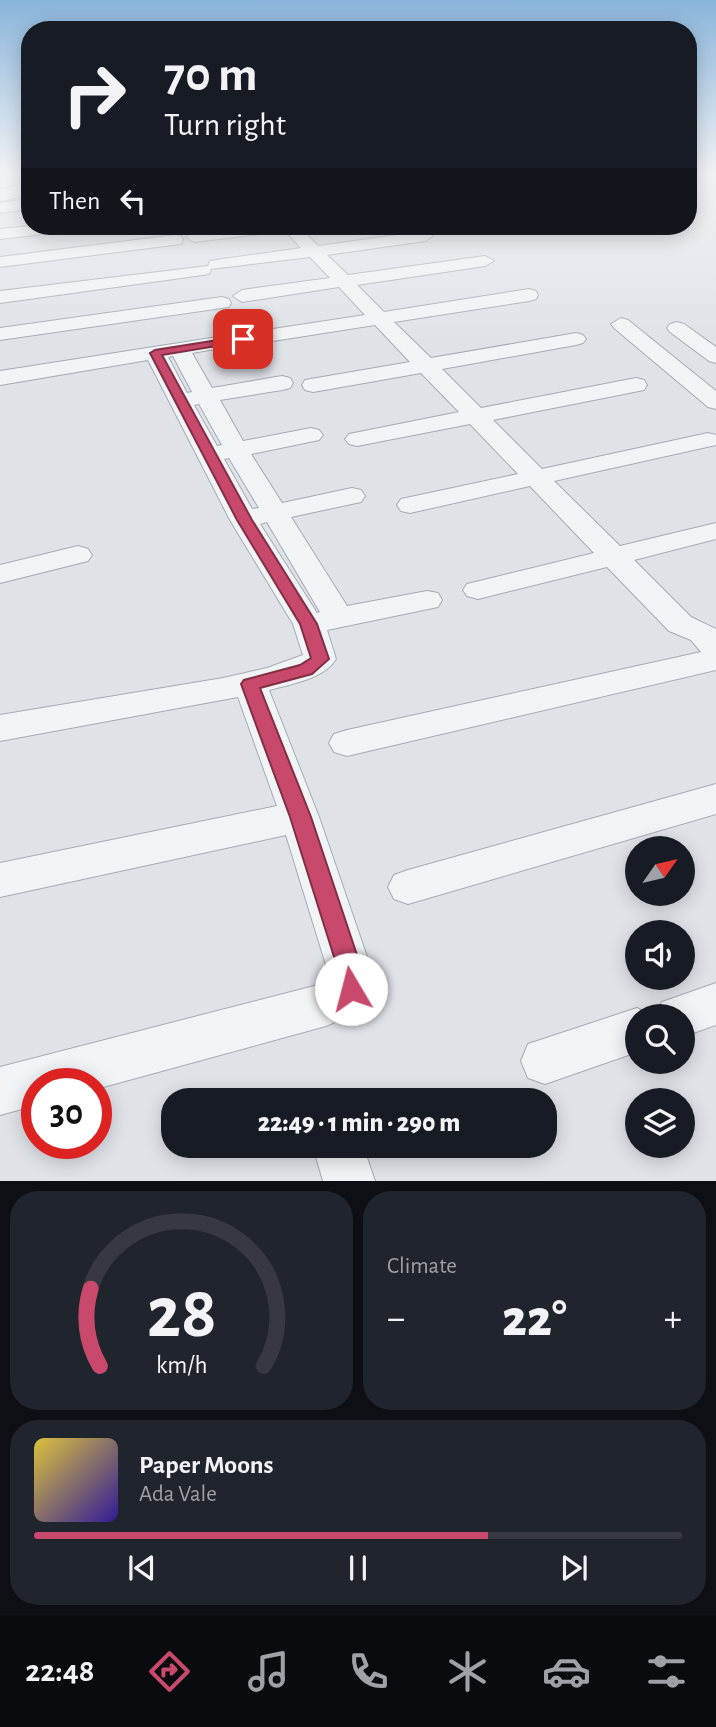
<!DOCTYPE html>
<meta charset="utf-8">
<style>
:root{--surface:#171b24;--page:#20242c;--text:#f1f3f6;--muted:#9ea1a6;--line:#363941;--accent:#c8496c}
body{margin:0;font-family:"Alegreya Sans",sans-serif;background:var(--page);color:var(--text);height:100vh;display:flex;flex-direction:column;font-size:26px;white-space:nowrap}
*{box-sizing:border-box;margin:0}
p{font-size:23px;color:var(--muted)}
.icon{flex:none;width:38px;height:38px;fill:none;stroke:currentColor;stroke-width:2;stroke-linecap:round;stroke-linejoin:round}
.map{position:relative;height:1181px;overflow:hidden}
.details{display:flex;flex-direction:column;gap:10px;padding:10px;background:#0d0f14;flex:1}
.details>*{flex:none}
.hud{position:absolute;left:21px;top:21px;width:676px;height:214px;border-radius:28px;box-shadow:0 4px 18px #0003;background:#171b24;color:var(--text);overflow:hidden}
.needle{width:46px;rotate:56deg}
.tools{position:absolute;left:625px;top:836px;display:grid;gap:14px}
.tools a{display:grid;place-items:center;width:70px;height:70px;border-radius:50%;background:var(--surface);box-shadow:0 4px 18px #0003;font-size:35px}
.speed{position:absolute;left:21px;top:1068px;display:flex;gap:14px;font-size:35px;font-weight:700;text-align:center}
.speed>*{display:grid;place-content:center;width:91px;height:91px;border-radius:50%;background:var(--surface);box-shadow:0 4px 18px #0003;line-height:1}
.speed .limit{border:10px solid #d22;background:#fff;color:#111}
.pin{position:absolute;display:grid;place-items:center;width:60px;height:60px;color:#fff;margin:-30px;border-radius:14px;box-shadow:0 4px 10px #0006}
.me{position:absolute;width:77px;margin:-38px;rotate:352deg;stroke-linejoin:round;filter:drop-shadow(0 0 5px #0008)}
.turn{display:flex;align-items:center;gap:24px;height:147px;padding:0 28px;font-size:32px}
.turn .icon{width:91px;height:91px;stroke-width:2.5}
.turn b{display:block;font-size:49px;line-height:60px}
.then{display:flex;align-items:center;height:66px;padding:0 28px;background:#0003;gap:14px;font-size:26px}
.big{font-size:52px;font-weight:800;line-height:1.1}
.details .card{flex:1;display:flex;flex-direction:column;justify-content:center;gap:10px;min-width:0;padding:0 24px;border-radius:28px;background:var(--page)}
.details .dial{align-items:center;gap:0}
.dial svg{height:182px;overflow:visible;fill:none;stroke:var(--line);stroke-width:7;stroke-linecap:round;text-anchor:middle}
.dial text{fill:var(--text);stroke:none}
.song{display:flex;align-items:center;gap:21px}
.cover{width:84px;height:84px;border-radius:10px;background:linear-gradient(135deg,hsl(50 70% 55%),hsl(250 70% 35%))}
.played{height:7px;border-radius:4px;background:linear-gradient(90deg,var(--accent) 70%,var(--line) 70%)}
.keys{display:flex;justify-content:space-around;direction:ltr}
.heat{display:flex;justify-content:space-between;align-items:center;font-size:38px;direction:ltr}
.details .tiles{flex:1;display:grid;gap:10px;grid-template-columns:1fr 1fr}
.card:last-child{grid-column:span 2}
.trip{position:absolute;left:161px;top:1088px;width:396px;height:70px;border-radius:28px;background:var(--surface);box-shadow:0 4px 18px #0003;font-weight:800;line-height:70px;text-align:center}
.dock{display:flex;height:112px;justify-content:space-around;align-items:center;background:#090b0e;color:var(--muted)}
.dock .icon{width:49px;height:49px}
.dock .current{color:var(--accent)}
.dock b{font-size:32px;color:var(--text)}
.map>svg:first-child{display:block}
</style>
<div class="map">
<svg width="716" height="1181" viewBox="0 0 716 1181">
<rect width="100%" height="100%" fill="#dfe3e8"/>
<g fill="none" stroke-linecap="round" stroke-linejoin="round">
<g stroke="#a5abb2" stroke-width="2">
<g id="minor">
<path d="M 30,199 L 30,209 L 0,213 L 0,203 Z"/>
<path d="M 30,226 L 77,226 L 69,231 L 0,239 L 0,229 Z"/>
<path d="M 246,226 L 298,226 L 318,246 L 425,231 L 433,236 L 425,241 L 327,255 L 348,275 L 485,256 L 494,261 L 485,266 L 357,285 L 384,312 L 529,289 L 536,291 L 538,295 L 536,299 L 529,301 L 394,322 L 431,358 L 576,333 L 583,335 L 586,339 L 583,343 L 576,345 L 442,369 L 481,408 L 636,378 L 644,380 L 647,385 L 644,390 L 493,420 L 542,469 L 708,433 L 716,435 L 716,445 L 554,481 L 620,546 L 716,523 L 716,539 L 634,560 L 691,617 L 716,629 L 716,670 L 347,756 L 334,752 L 329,743 L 334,734 L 347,730 L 701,652 L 691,640 L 669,631 L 607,567 L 478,599 L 467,596 L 463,590 L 467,584 L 594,553 L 530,486 L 410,513 L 401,511 L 397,505 L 401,499 L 518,474 L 470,424 L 357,446 L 349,444 L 345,439 L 349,434 L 459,412 L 421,373 L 313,392 L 305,390 L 302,385 L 305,380 L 410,362 L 375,325 L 273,341 L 266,339 L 263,335 L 266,331 L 273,329 L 365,315 L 339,287 L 242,302 L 233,296 L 242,290 L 330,278 L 310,257 L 211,269 L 209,274 L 203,275 L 0,303 L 0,291 L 208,266 L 210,261 L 216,260 L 301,248 L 285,231 L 194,242 L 186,237 L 194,232 Z"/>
<path d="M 175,235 L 181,236 L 183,240 L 181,244 L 0,267 L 0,257 Z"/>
<path d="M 222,297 L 229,299 L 231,303 L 229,307 L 0,340 L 0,328 Z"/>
<path d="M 621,318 L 628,320 L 716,391 L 716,409 L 708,407 L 614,328 L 611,324 Z"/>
<path d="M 677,322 L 684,324 L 716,347 L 716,363 L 709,361 L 670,332 L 667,328 L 670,324 Z"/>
<path d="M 243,333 L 250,335 L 253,339 L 250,343 L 192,353 L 212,388 L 282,376 L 290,378 L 293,383 L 290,388 L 282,390 L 220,400 L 243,441 L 311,428 L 319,430 L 323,435 L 319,440 L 251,454 L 282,503 L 352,488 L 361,490 L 365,496 L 361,502 L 291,517 L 347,606 L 427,591 L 438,593 L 442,600 L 438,607 L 327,630 L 336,659 C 324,679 291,684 269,690 L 319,817 L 375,980 C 363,1010 355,1014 326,1026 L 96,1089 L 96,1083 L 37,1083 L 37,1105 L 0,1115 L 0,1067 L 318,985 L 330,978 L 286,835 L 0,897 L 0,863 L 277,806 L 238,697 L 0,741 L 0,715 L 223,678 L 267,668 L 303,655 L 293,624 L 230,520 L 148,360 L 0,385 L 0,371 ZM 173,356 L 192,392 L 187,393 L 168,357 ZM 199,404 L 222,445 L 217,446 L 194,405 ZM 229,458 L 259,508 L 252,509 L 224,459 ZM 267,522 L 320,612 L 317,613 L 260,524 Z"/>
<path d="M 78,546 L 88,549 L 92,555 L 88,561 L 0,583 L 0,565 Z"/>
<path d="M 716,784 L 716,814 L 408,904 L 394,899 L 388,887 L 394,875 L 408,870 Z"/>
<path d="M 716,983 L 716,1025 L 682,1037 L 682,1017 L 655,1017 L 662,1002 Z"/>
<path d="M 637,1008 L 654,1017 L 637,1017 L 637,1052 L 545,1084 L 528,1078 L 521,1061 L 528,1044 Z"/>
<path d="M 321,1146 L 363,1146 L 375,1181 L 323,1181 L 316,1157 Z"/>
</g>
</g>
<g stroke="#a5abb2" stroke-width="2">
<path id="tertiary" d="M 30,183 L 30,195 L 0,201 L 0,189 Z"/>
</g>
<use href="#minor" fill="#f1f4f6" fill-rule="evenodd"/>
<use href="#tertiary" fill="#f1f4f6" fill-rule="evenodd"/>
</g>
<linearGradient id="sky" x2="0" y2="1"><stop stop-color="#89b4da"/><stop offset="0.51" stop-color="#f1f2f5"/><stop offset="1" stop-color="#f1f2f5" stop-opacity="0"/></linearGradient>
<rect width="716" height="340" fill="url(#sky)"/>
<path fill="#c8496c" stroke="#822f46" stroke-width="2" d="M 243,336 L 247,337 L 247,341 L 162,355 L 252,520 L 317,624 L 329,659 L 312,674 L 260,688 L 311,817 L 365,979 L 359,997 L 351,1000 L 342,997 L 339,989 L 341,979 L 290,817 L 241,684 L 244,680 L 300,665 L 311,658 L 300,624 L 237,520 L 150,353 L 155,350 Z"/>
</svg>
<div class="tools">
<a><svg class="needle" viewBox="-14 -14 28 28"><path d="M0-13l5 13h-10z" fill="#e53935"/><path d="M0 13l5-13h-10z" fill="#9ea1a6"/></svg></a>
<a><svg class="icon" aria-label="sound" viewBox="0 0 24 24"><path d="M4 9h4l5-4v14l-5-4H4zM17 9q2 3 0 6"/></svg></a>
<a><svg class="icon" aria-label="search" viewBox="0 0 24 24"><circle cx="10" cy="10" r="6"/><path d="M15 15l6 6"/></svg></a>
<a><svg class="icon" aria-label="layers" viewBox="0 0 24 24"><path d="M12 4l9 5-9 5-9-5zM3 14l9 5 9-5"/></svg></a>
</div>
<div class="speed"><div class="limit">30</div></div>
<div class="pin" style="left:243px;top:339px;background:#d93025"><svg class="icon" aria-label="arrive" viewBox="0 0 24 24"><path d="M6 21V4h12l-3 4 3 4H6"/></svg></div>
<svg class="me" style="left:351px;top:989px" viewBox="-20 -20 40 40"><circle r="19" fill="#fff"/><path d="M0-13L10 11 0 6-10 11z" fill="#c8496c"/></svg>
<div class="trip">22:49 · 1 min · 290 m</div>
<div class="hud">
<div class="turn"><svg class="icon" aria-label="right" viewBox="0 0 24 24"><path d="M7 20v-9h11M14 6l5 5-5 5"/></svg><div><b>70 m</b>Turn right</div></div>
<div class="then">Then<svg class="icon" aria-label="left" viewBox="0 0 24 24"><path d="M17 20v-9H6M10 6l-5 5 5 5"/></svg></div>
</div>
</div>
<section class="details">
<div class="tiles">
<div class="card dial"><svg viewBox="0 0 100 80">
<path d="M14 69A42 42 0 1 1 86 69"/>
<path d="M14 69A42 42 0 0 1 10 35" stroke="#c8496c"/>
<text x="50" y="56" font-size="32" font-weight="700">28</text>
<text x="50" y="72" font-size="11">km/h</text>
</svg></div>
<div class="card"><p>Climate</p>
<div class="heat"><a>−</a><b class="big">22°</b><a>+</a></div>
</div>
<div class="card">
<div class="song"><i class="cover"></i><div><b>Paper Moons</b><p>Ada Vale</p></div></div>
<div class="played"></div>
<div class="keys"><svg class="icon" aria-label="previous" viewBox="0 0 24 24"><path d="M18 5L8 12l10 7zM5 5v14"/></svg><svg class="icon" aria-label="pause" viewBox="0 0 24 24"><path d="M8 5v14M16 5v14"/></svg><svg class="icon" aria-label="next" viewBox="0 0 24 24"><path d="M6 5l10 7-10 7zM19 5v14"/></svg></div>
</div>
</div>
</section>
<nav class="dock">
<b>22:48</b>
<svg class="icon current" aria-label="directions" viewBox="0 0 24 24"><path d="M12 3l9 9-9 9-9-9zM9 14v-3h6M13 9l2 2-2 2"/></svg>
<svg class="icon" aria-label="music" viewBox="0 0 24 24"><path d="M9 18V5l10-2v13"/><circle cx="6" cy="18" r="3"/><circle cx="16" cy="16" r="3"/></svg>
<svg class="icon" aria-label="phone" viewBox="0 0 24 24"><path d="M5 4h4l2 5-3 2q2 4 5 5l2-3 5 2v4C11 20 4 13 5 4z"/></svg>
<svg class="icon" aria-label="climate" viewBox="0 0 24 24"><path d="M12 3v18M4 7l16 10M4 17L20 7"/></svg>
<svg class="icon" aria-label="car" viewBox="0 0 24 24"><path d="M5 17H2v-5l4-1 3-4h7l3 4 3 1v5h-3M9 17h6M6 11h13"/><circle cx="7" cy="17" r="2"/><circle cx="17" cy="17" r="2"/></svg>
<svg class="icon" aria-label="filters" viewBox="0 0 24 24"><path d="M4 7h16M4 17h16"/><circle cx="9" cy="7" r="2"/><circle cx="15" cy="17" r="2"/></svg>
</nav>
